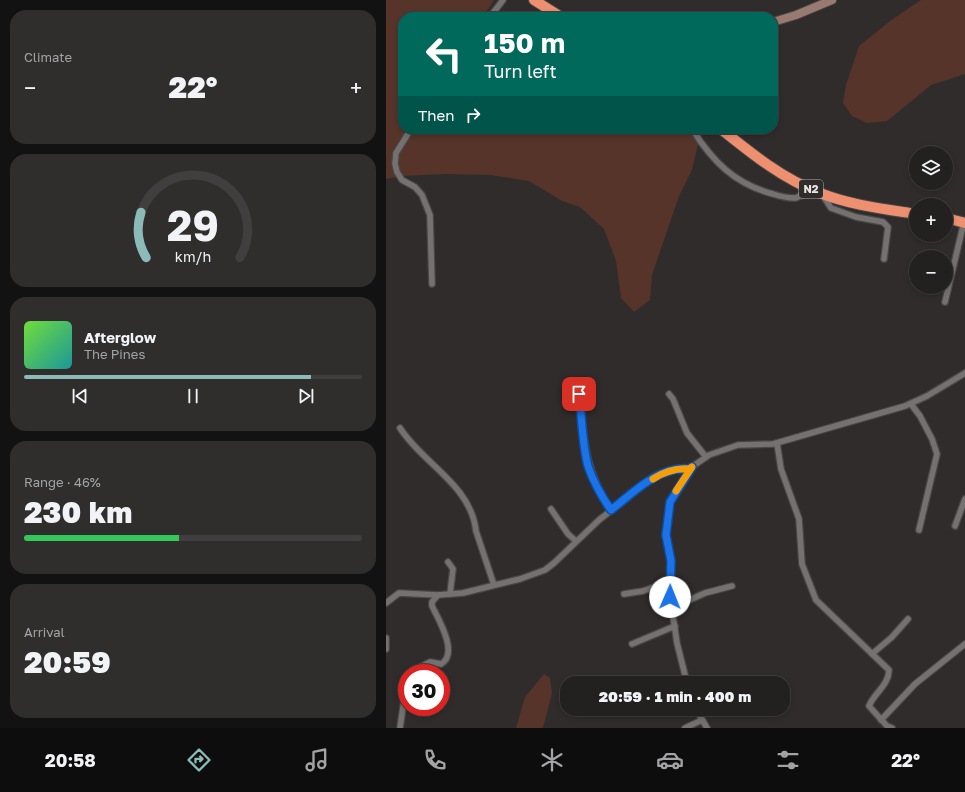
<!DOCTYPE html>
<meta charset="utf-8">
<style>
:root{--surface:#232120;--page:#2f2e2d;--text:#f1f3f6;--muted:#a3a3a5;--line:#403e3e;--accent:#8bbbb9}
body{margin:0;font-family:"Golos Text",sans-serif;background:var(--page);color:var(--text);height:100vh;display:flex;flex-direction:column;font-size:15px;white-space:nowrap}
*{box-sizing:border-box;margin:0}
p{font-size:13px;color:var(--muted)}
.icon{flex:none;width:22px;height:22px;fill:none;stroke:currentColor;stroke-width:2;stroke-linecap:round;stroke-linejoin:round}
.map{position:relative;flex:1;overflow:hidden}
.details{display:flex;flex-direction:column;gap:10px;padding:10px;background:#131212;width:386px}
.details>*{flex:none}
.top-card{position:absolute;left:12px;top:12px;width:380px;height:122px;border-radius:16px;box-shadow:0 2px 6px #0003,0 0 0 1px var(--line);background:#00695c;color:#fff;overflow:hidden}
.buttons{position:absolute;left:523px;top:146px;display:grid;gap:8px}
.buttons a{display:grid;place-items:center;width:44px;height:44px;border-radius:50%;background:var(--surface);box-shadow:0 2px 6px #0003,0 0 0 1px var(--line);font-size:20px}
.speed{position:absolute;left:12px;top:664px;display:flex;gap:8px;font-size:20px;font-weight:700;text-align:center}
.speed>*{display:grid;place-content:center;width:52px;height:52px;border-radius:50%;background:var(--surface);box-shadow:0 2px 6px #0003,0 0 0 1px var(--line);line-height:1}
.speed .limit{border:6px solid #d22;background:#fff;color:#111}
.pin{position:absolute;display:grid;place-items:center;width:34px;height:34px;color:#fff;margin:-17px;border-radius:8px;box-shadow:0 2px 6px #0006}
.me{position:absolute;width:44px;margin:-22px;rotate:1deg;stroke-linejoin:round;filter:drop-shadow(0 0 3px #0008)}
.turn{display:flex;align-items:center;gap:14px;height:84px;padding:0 20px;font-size:18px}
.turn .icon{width:52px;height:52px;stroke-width:2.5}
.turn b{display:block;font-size:28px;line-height:34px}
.then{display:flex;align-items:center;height:38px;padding:0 20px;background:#0003;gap:8px;font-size:15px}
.big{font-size:30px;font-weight:800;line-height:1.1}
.details .tile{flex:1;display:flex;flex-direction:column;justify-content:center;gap:6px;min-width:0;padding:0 14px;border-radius:16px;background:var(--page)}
.details .dial{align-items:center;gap:0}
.dial svg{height:104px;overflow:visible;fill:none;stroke:var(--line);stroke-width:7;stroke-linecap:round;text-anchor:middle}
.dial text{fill:var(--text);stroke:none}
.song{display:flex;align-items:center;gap:12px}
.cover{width:48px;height:48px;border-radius:6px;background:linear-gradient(135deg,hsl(100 70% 55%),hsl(180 70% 35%))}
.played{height:4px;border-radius:2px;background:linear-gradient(90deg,var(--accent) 85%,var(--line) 85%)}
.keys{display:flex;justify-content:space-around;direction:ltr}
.heat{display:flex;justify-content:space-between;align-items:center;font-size:22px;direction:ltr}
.charge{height:6px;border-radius:3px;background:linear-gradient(90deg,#34c759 46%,var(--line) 0)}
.trip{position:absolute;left:174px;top:676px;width:230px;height:40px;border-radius:16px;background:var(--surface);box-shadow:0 2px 6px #0003,0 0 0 1px var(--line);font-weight:800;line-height:40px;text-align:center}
.tab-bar{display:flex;height:64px;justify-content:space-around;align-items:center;background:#0e0d0d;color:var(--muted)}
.tab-bar .icon{width:28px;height:28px}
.tab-bar .active{color:var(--accent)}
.tab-bar b{font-size:18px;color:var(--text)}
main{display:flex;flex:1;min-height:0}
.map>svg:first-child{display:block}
</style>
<main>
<section class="details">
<div class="tile"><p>Climate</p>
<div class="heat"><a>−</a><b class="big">22°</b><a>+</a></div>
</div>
<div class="tile dial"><svg viewBox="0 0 100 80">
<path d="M14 69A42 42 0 1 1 86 69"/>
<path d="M14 69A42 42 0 0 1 10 34" stroke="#8bbbb9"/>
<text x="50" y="56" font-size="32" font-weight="700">29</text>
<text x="50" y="72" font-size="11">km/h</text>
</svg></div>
<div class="tile">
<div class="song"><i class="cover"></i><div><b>Afterglow</b><p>The Pines</p></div></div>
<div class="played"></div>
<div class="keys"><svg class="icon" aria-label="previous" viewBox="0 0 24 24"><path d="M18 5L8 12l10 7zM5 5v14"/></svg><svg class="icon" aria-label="pause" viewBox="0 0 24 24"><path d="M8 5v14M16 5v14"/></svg><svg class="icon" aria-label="next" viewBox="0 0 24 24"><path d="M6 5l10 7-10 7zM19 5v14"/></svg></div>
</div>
<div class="tile"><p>Range · 46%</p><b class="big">230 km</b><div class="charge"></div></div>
<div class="tile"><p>Arrival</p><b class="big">20:59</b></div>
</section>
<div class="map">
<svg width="579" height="728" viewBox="0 0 579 728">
<rect width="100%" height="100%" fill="#2f2c2b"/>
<g fill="#563429">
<path d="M 0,0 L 108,0 L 97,17 L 17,17 L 17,129 L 307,129 L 314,135 L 306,170 L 293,196 L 266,275 L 264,300 L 248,312 L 235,298 L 230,261 L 218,229 L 194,207 L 176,201 L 143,181 L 105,175 L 59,174 L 15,176 L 0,179 Z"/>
<path d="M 535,0 L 579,0 L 579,74 L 545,85 L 501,121 L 481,123 L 466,116 L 457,103 L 460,85 L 473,46 L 504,21 Z"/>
<path d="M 158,674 L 164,678 L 166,693 L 157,728 L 130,728 L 139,697 Z"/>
</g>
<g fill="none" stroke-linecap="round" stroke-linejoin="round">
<g stroke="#494746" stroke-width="8">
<g id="street">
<path d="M 104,17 L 117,0"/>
<path d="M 25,129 L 10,153 L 9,164 L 11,172 L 16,180 L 29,187 L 36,195 L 44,215 L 46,284"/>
<path d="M 306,129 C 327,162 349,184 387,194 C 393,196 402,198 409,198 C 414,197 420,192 425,190"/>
<path d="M 436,194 L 445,208 L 470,217 L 497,222 L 502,227 L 498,259"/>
<path d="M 559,302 L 578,222"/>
<path d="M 193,394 C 198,440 199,471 225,510"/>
<path d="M 283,394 L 287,399 L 301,433 L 320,457"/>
<path d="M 525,404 L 534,416 L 546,439 L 551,454 L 533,530"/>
<path d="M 14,428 C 37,464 85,485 90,531 L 108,585"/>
<path d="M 391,443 L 395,469 L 413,519 L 416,564 L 430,600 L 503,670 C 503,685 488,693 483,706 L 501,726 L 506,728"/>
<path d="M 165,509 L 182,534 L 190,541"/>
<path d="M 569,526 L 579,499"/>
<path d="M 62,562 L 67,569 L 64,594"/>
<path d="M 238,594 L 257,591 L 284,581"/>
<path d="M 285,601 L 299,602 L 319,593 L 346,586"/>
<path d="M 0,603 L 13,593 L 52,595"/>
<path d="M 0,638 L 0,649"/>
<path d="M 246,644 L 289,626"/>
<path d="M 486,654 L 506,637 L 522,619"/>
<path d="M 23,673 L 44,662 L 55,664 C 73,654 53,620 46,606 L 46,602 L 52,595 L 77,593 L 134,579 L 159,570 L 168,563 L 213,520 L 260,483 L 277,473 L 286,470 L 296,468 L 303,469 L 323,455 L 352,445 L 387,444 L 519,406 L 541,396 L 579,373"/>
<path d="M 301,683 L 291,643 L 284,597 L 285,561 L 279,535 L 284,502 L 305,467"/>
<path d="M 310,709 L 321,728"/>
<path d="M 495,720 L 529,684 L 579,644"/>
<path d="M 14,728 L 21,679"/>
<path d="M 299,728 L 316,720"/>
</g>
</g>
<g stroke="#494746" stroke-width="10">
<path id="secondary" d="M 387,22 L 410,15 L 446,0"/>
</g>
<g stroke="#494746" stroke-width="12">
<g id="highway">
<path d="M 148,0 L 175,17"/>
<path d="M 335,129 C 366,154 397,179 434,193 C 464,205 498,209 530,214"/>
<path d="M 560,218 L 579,223"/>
</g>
</g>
<use href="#street" stroke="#757170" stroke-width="5.5"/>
<use href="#secondary" stroke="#997a70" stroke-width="8"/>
<use href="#highway" stroke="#ee9070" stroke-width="10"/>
</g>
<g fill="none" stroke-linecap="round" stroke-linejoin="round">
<g stroke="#114b97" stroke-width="10">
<path id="route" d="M 193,394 C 196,418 196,443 202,466 C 207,481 216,497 225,510 C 247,493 272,466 303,469 L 306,467 L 284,502 L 280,535 L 285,561 L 284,597"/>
</g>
<use href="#route" stroke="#1a73e8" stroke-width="7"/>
<path stroke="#f59e0b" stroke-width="7" d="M 267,479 C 278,472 290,468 303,469 L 306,467 L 290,491"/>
</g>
<g text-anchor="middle" stroke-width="4" stroke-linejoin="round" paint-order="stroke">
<rect fill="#2f2c2b" stroke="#afadac" stroke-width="1" x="413" y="180" width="24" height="18" rx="3"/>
<g font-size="11" font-weight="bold" fill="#e6e4e4">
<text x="425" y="193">N2</text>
</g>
</g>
</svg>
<div class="buttons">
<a><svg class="icon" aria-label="layers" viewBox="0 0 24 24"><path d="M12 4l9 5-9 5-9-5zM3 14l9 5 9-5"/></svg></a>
<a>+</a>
<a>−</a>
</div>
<div class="speed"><div class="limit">30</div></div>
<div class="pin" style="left:193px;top:394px;background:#d93025"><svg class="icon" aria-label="arrive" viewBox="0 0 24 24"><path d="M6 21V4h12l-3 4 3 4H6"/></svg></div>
<svg class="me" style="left:284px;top:597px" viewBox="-20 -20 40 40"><circle r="19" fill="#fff"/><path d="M0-13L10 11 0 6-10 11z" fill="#1a73e8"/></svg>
<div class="trip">20:59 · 1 min · 400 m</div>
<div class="top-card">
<div class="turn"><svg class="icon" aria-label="left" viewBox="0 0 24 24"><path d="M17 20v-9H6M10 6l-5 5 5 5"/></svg><div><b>150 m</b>Turn left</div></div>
<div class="then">Then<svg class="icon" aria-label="right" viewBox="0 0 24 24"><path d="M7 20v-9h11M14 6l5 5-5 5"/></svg></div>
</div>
</div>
</main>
<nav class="tab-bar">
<b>20:58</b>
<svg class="icon active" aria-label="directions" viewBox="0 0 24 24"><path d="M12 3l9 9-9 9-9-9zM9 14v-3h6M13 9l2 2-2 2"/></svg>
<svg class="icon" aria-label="music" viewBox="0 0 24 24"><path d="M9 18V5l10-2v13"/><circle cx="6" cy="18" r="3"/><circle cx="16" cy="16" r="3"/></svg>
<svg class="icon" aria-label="phone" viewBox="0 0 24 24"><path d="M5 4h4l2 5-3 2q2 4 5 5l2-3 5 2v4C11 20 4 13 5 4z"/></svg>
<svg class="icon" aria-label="climate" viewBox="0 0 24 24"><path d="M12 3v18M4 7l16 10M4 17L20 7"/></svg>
<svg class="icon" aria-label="car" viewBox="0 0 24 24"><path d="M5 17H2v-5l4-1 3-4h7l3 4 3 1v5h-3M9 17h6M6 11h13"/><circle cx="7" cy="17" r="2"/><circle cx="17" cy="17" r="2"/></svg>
<svg class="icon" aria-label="filters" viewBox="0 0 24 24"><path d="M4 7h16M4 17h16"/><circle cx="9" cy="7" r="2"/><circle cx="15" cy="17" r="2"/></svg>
<b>22°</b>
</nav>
